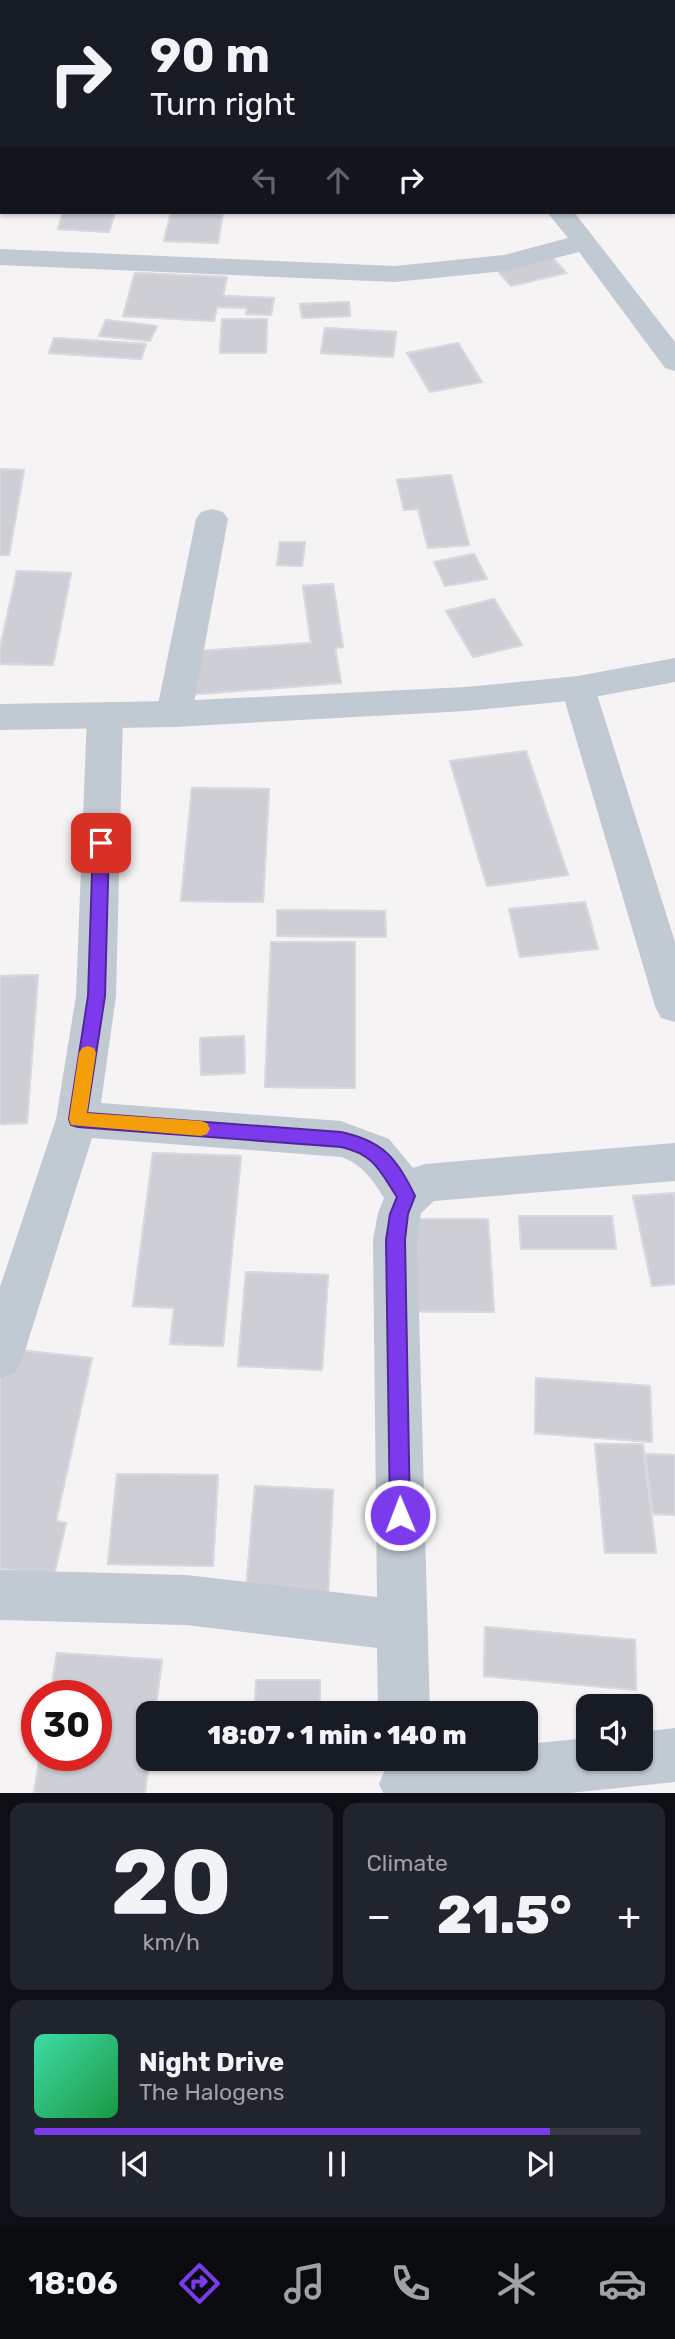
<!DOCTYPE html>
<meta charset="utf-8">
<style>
:root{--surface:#171b24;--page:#20242c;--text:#f1f3f6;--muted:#9ea1a6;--line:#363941;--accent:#7c3aed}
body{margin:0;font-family:Rubik,sans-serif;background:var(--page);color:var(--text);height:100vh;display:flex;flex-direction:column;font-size:26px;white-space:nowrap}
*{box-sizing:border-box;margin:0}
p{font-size:23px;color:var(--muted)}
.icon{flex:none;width:38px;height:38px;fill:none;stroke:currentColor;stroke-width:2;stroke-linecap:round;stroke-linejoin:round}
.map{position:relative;height:1793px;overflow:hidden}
.drawer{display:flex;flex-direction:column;gap:10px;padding:10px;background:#0d0f14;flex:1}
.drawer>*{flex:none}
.top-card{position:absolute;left:0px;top:0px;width:676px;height:214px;box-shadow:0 2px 5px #0004;background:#171b24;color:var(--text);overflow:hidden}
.controls{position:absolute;left:576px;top:1694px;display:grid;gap:14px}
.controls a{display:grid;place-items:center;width:77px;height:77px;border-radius:14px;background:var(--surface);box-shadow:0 2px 5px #0004;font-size:35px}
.speed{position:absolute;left:21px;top:1680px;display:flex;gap:14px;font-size:35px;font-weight:700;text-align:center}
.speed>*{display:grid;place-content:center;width:91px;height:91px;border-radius:50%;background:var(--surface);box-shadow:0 2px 5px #0004;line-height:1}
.speed .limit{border:10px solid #d22;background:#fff;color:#111}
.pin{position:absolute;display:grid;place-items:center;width:60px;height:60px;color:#fff;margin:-30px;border-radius:14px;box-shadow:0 4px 10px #0006}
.me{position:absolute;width:77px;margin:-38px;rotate:359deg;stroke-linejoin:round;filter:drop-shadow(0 0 5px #0008)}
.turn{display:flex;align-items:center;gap:24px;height:147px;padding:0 35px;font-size:32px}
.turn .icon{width:91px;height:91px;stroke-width:2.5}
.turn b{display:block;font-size:49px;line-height:60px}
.lanes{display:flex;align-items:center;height:66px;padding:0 35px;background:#0003;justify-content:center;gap:35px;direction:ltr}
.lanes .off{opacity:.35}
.big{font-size:52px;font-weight:800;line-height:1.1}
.drawer .widget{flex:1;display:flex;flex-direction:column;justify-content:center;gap:10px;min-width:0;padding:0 24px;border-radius:14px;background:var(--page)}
.drawer .dial{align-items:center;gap:0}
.dial b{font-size:91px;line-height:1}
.song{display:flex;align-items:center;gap:21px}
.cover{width:84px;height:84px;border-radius:10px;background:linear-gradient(135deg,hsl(160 70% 55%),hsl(140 70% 35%))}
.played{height:7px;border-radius:4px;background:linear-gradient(90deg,var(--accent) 85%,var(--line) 85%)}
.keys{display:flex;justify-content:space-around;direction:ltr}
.heat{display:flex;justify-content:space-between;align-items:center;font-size:38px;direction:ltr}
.drawer .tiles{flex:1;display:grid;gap:10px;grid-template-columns:1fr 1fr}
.widget:last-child{grid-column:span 2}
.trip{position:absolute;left:136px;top:1701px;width:402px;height:70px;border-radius:14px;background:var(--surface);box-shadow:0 2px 5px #0004;font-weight:800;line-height:70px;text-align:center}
.tabs{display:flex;height:112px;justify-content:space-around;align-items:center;background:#090b0e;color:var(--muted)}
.tabs .icon{width:49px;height:49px}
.tabs .on{color:var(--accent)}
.tabs b{font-size:32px;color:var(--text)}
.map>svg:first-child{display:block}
</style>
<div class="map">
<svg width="675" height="1793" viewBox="0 0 675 1793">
<rect width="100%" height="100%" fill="#f5f3f3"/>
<g fill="#cdcfd5" stroke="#d7d9de" stroke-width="2">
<path d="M 0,0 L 73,0 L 2,2 L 0,25 Z"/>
<path d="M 0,0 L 73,0 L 2,2 L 0,25 Z"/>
<path d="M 63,212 L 115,212 L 109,232 L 58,229 Z"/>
<path d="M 63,212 L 115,212 L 109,232 L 58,229 Z"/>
<path d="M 171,212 L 223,212 L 218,243 L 164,241 Z"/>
<path d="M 171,212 L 223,212 L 218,243 L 164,241 Z"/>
<path d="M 546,250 L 566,273 L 511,286 L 491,263 Z"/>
<path d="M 546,250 L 566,273 L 511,286 L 491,263 Z"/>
<path d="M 135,273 L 227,277 L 223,296 L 274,298 L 271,315 L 246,314 L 247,308 L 217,307 L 214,321 L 123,316 Z"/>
<path d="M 135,273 L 227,277 L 223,296 L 274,298 L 271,315 L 246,314 L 247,308 L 217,307 L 214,321 L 123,316 Z"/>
<path d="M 349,302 L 350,316 L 302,318 L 300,304 Z"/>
<path d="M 349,302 L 350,316 L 302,318 L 300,304 Z"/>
<path d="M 222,319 L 267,319 L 266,353 L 220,353 Z"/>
<path d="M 222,319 L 267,319 L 266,353 L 220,353 Z"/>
<path d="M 106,320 L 157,326 L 150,341 L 99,336 Z"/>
<path d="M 106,320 L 157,326 L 150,341 L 99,336 Z"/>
<path d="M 325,328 L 396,332 L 393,357 L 321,353 Z"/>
<path d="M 325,328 L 396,332 L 393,357 L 321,353 Z"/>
<path d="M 54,338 L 146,344 L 141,359 L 49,353 Z"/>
<path d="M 54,338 L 146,344 L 141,359 L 49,353 Z"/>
<path d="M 458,343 L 482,382 L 430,392 L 407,353 Z"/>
<path d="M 458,343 L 482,382 L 430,392 L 407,353 Z"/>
<path d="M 0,469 L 24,470 L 9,555 L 0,555 Z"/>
<path d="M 0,469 L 24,470 L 9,555 L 0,555 Z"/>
<path d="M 451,475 L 469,545 L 428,548 L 418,509 L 404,510 L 397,480 Z"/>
<path d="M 451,475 L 469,545 L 428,548 L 418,509 L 404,510 L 397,480 Z"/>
<path d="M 280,542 L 305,542 L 302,566 L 277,565 Z"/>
<path d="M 280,542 L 305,542 L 302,566 L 277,565 Z"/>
<path d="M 474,554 L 487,579 L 445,586 L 434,562 Z"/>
<path d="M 474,554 L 487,579 L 445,586 L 434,562 Z"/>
<path d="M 17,571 L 71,573 L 53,665 L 0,664 L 0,648 Z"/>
<path d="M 17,571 L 71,573 L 53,665 L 0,664 L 0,648 Z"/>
<path d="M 333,584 L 343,647 L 335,648 L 341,683 L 174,696 L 171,653 L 311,643 L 303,586 Z"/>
<path d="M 333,584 L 343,647 L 335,648 L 341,683 L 174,696 L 171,653 L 311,643 L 303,586 Z"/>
<path d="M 494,599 L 522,645 L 473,657 L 446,611 Z"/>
<path d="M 494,599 L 522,645 L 473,657 L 446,611 Z"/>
<path d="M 526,751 L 568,875 L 487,886 L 450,761 Z"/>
<path d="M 526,751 L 568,875 L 487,886 L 450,761 Z"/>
<path d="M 192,788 L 269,789 L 263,902 L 181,901 Z"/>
<path d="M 192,788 L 269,789 L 263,902 L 181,901 Z"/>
<path d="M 585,902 L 598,949 L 520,957 L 509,909 Z"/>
<path d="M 585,902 L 598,949 L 520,957 L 509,909 Z"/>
<path d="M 277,910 L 385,911 L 386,937 L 277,936 Z"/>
<path d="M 277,910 L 385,911 L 386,937 L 277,936 Z"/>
<path d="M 271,942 L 355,942 L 355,1088 L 265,1087 Z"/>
<path d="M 271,942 L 355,942 L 355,1088 L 265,1087 Z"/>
<path d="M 38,975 L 27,1123 L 0,1124 L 0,976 Z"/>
<path d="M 38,975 L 27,1123 L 0,1124 L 0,976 Z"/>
<path d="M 244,1036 L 245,1073 L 201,1075 L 200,1038 Z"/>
<path d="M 244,1036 L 245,1073 L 201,1075 L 200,1038 Z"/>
<path d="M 153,1153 L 241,1156 L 223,1346 L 170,1344 L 174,1308 L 133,1306 Z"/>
<path d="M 153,1153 L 241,1156 L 223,1346 L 170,1344 L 174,1308 L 133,1306 Z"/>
<path d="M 675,1193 L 675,1284 L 652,1286 L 633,1196 Z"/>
<path d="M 675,1193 L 675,1284 L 652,1286 L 633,1196 Z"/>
<path d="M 519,1216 L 612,1216 L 616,1249 L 521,1249 Z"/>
<path d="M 519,1216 L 612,1216 L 616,1249 L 521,1249 Z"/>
<path d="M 382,1219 L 488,1219 L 494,1312 L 385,1311 Z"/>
<path d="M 382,1219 L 488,1219 L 494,1312 L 385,1311 Z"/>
<path d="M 246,1272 L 328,1275 L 322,1370 L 238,1366 Z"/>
<path d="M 246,1272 L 328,1275 L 322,1370 L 238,1366 Z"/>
<path d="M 0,1348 L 92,1358 L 56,1521 L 66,1523 L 54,1575 L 0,1569 Z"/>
<path d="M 0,1348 L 92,1358 L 56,1521 L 66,1523 L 54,1575 L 0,1569 Z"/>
<path d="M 536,1378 L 650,1386 L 652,1442 L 535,1433 Z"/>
<path d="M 536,1378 L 650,1386 L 652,1442 L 535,1433 Z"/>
<path d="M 595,1444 L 643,1444 L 656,1553 L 605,1553 Z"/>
<path d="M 595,1444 L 643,1444 L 656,1553 L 605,1553 Z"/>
<path d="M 645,1454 L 675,1455 L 675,1515 L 653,1514 Z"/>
<path d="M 645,1454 L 675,1455 L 675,1515 L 653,1514 Z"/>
<path d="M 117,1474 L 218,1475 L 213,1566 L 108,1564 Z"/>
<path d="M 117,1474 L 218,1475 L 213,1566 L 108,1564 Z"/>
<path d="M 255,1486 L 333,1490 L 328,1594 L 246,1590 Z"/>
<path d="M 255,1486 L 333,1490 L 328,1594 L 246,1590 Z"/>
<path d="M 485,1627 L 635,1640 L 636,1690 L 484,1676 Z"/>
<path d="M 485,1627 L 635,1640 L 636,1690 L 484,1676 Z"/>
<path d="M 57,1653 L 162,1660 L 155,1713 L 149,1713 L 149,1759 L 145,1793 L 34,1793 L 40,1755 L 96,1755 L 96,1696 L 50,1696 Z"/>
<path d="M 57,1653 L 162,1660 L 155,1713 L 149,1713 L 149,1759 L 145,1793 L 34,1793 L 40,1755 L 96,1755 L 96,1696 L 50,1696 Z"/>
<path d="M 256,1680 L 320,1680 L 320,1713 L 255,1713 Z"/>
<path d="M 256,1680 L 320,1680 L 320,1713 L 255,1713 Z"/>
</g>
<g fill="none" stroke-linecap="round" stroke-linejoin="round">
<g fill="#c1cad2" fill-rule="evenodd">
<path d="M 357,0 L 381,0 L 357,2 Z"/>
<path d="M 549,0 L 573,0 L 574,2 L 551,2 Z"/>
<rect x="674" y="59" width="1" height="14"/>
<rect x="0" y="93" width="2" height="14"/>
<path d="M 547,212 L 574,212 L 675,342 L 675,371 L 665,368 L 579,252 L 505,271 L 395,282 L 0,265 L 0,249 L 395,266 L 504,255 L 568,238 Z"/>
<path d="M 212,509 L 223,512 L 228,519 L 192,714 L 187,723 L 174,727 L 161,723 L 156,714 L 196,519 L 201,512 Z"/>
<path d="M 578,676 L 590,679 L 595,688 L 675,942 L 675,1022 L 661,1018 L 655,1006 L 561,688 L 566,679 Z"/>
<path d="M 105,702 L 118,706 L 123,715 L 116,996 L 101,1103 L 341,1121 L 389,1139 L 413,1168 L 425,1164 L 675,1143 L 675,1181 L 434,1201 L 421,1213 L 417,1240 L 430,1713 L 378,1713 L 377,1648 L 186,1625 L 0,1620 L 0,1570 L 186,1575 L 377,1597 L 373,1240 L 378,1213 L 384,1198 C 373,1180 362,1164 341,1157 L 92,1138 L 23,1357 L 16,1372 L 0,1379 L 0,1287 L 56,1119 L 76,996 L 87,715 L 92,706 Z"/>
<path d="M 675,1728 L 675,1782 L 570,1793 L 383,1793 L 379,1784 L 387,1765 L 402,1759 L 527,1759 L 527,1744 L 588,1738 L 588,1759 L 640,1759 L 640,1732 Z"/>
</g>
<path fill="#c1cad2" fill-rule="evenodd" d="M 675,658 L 675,682 L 578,700 L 466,711 L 174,727 L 0,730 L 0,704 L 174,701 L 466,687 L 578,676 Z"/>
</g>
<path fill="#7c3aed" stroke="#51269a" stroke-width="2" d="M 101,837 L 109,843 L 105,996 L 87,1113 L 341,1132 C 383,1141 397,1158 415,1196 L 408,1214 L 405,1240 L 410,1515 L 407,1522 L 400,1525 L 393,1522 L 390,1515 L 386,1240 L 390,1214 L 397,1197 C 380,1171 374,1154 341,1147 L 78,1127 L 71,1125 L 69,1119 L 88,996 L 93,843 Z"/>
<path fill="#f59e0b" d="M 88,1046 L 94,1048 L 96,1053 L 87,1113 L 201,1121 L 207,1123 L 210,1129 L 207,1134 L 201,1136 L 71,1125 L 69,1119 L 79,1053 L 82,1048 Z"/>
</svg>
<div class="controls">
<a><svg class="icon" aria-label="sound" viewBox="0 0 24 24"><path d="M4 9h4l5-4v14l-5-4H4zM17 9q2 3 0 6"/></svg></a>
</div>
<div class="speed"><div class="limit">30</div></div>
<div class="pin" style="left:101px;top:843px;background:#d93025"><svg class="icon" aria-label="arrive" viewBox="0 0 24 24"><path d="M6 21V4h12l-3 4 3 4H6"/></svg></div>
<svg class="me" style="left:400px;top:1515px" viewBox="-20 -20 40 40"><circle r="17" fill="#7c3aed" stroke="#fff" stroke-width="3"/><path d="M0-11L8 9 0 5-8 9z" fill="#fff"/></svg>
<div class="trip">18:07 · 1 min · 140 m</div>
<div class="top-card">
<div class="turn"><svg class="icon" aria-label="right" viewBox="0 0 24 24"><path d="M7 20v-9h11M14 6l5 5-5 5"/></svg><div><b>90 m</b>Turn right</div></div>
<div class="lanes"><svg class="icon off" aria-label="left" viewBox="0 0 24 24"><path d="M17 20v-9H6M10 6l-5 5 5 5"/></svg><svg class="icon off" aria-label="ahead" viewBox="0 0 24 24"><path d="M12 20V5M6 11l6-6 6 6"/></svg><svg class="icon" aria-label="right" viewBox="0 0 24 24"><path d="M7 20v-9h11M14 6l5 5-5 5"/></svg></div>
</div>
</div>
<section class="drawer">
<div class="tiles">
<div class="widget dial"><b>20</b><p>km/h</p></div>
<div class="widget"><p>Climate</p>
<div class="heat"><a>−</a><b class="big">21.5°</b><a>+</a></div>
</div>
<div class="widget">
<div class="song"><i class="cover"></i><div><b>Night Drive</b><p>The Halogens</p></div></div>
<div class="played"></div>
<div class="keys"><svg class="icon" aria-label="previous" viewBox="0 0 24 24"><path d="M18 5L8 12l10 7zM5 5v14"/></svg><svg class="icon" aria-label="pause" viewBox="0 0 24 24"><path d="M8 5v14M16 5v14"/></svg><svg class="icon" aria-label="next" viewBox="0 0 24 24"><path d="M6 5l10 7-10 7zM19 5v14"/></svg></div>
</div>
</div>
</section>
<nav class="tabs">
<b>18:06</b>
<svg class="icon on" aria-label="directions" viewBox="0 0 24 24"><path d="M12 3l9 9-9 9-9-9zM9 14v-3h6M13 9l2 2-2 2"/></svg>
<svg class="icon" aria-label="music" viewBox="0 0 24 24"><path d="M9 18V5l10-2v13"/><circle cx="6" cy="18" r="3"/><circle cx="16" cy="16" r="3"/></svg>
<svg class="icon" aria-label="phone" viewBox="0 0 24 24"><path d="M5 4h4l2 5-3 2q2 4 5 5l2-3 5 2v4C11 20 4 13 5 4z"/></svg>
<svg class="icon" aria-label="climate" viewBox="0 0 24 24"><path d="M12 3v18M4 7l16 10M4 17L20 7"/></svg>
<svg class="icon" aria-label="car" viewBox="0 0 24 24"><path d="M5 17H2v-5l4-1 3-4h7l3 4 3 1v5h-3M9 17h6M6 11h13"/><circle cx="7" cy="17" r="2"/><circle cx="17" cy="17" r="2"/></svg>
</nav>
